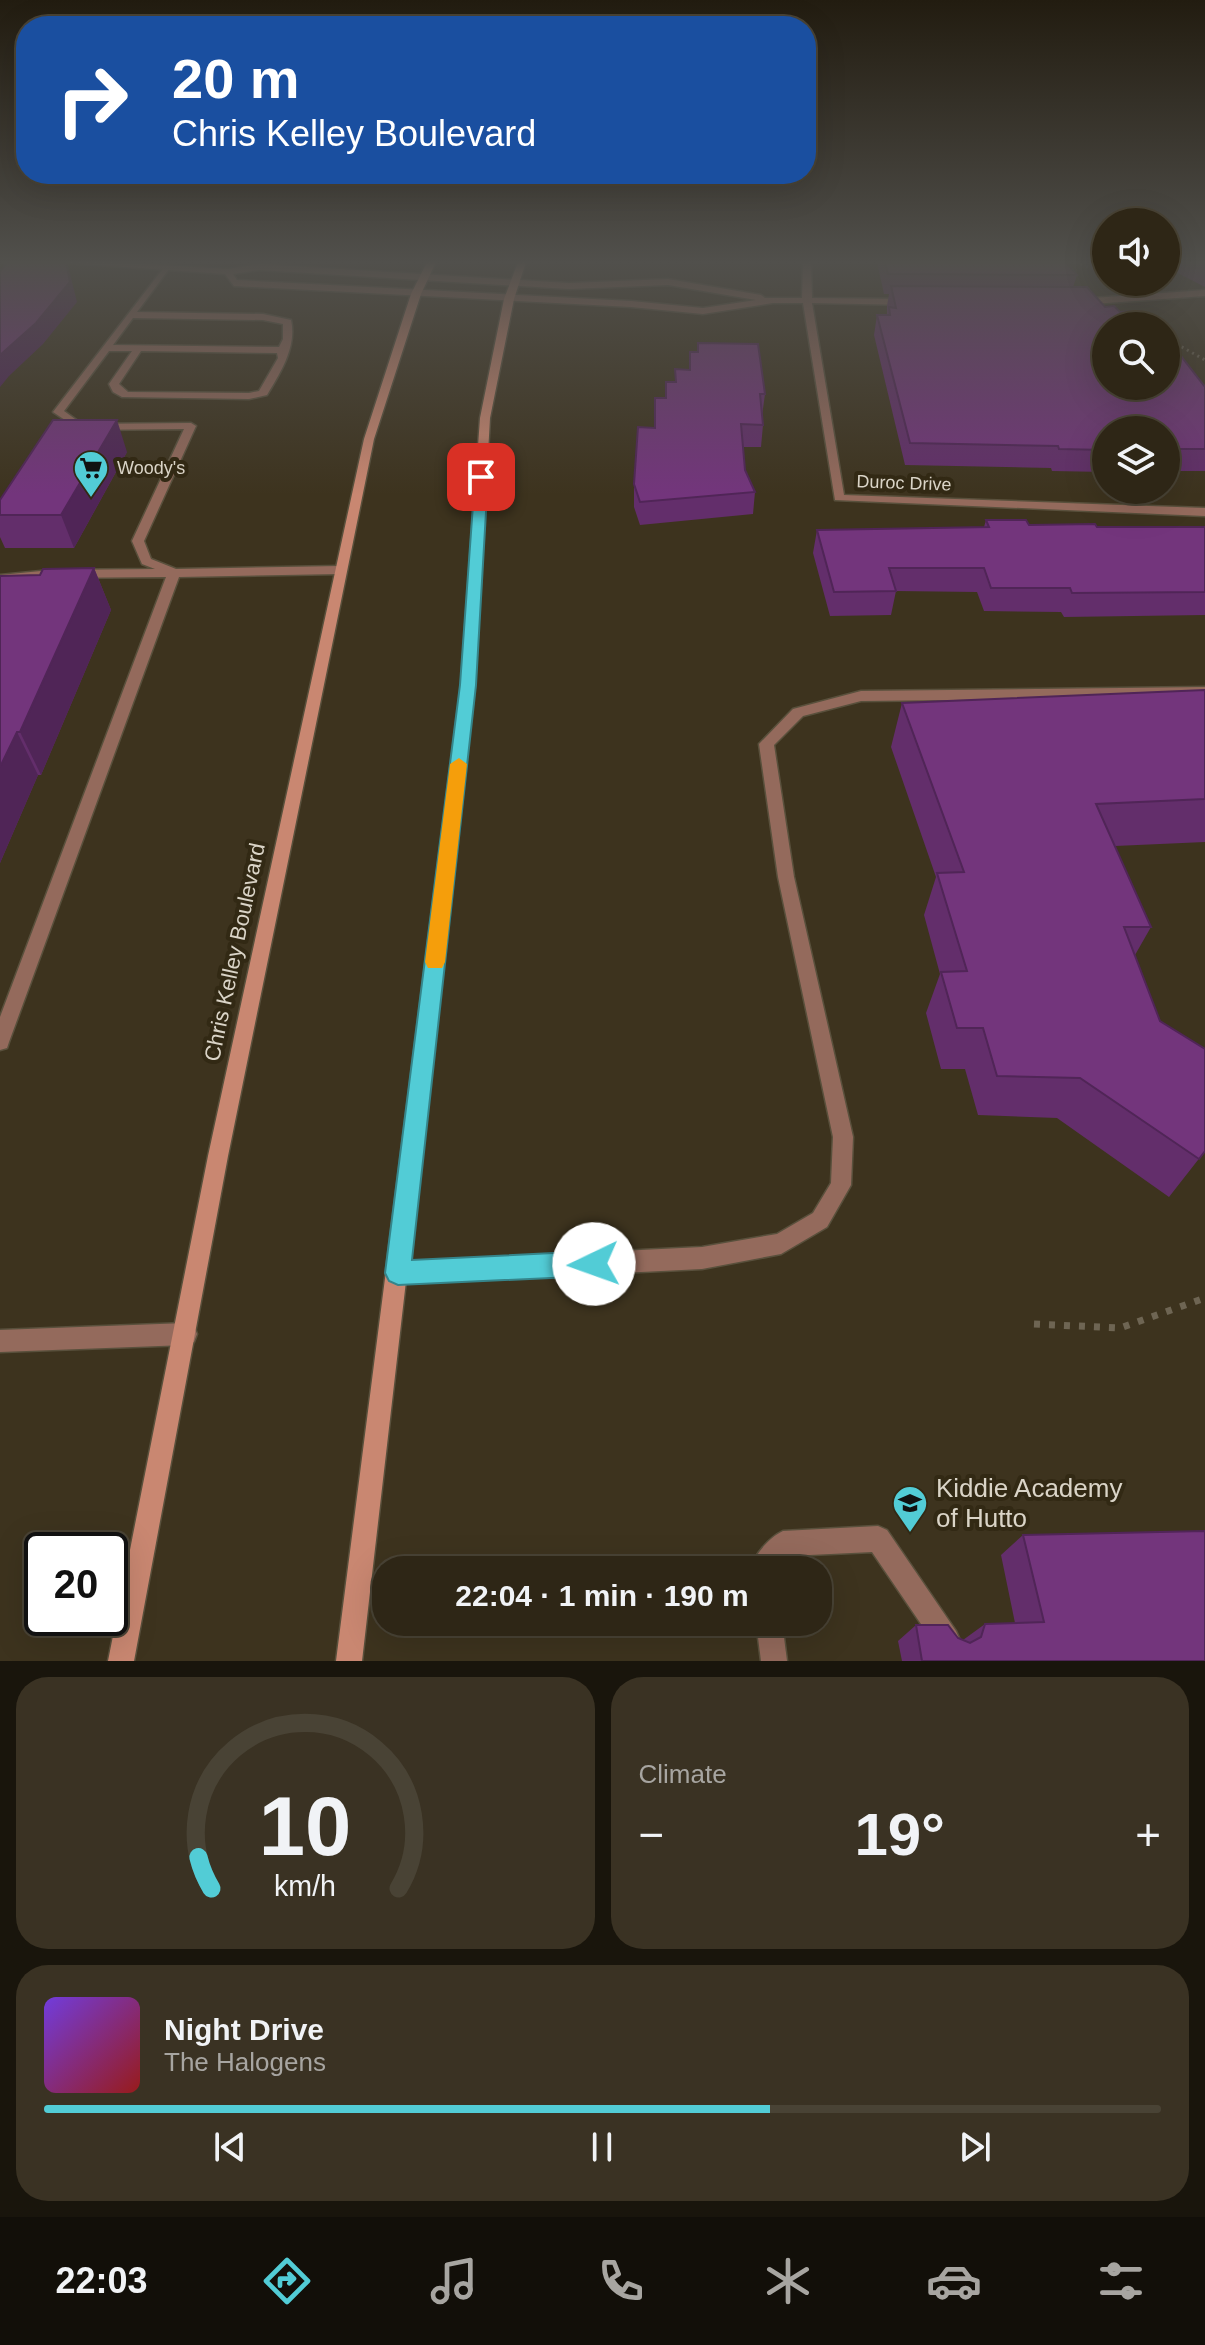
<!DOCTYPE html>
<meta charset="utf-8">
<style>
:root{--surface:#2e2616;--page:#3a3223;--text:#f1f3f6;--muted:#a7a5a1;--line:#494335;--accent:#52ccd6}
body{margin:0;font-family:Helvetica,sans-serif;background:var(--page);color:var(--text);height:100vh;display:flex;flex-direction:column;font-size:30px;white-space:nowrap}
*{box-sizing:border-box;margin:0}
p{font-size:26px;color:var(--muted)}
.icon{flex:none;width:44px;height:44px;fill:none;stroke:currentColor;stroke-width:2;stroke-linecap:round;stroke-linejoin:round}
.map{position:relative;height:1661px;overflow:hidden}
.side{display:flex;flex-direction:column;gap:16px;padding:16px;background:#19150c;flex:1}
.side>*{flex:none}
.top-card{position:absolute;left:16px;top:16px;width:800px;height:168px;border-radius:32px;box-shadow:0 8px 32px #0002,0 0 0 2px var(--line);background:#1a4fa0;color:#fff;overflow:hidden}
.controls{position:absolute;left:1092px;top:208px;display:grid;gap:16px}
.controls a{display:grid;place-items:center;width:88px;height:88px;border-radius:50%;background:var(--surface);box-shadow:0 8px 32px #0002,0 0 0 2px var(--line);font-size:40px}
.speed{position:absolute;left:24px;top:1532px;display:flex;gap:16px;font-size:40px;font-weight:700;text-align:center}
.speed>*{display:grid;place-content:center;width:104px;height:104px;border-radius:50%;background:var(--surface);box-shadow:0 8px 32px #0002,0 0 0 2px var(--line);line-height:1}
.speed .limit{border:4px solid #111;border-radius:12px;background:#fff;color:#111}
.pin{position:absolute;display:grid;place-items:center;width:68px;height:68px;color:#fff;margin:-34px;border-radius:16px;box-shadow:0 4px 12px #0006}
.me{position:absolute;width:88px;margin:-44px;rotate:267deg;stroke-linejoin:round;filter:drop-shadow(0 0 6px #0008)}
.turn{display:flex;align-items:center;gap:28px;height:168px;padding:0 24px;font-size:36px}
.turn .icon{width:104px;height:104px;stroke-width:2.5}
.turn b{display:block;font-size:56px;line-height:68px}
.big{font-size:60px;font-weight:700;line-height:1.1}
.side .tile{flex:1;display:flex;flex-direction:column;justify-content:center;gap:12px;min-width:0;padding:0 28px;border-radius:32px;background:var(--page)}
.side .dial{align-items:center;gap:0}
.dial svg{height:208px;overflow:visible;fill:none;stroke:var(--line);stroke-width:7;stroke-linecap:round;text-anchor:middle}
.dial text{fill:var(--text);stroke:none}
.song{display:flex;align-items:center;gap:24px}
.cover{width:96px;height:96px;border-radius:12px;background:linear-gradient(135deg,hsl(260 70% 55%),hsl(0 70% 35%))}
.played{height:8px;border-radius:4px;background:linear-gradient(90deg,var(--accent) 65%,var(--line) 65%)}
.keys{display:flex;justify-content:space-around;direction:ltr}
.heat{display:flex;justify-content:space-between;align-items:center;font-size:44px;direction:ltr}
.side .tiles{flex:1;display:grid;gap:16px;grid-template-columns:1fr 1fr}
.tile:last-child{grid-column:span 2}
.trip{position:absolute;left:372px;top:1556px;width:460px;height:80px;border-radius:32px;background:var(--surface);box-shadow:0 8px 32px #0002,0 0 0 2px var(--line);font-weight:700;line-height:80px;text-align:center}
.dock{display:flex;height:128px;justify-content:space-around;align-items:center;background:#120f09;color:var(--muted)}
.dock .icon{width:56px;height:56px}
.dock .selected{color:var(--accent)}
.dock b{font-size:36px;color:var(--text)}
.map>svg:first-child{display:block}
</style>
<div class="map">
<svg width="1205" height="1661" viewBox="0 0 1205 1661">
<rect width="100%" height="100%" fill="#3d331e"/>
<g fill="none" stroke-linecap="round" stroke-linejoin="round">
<g stroke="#59503c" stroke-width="3">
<g id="lane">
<path d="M 165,266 L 169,269 L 137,312 L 263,314 L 291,320 C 297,346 281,372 267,395 L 249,399 L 122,397 L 113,392 L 109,384 L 132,351 L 109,351 L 64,411 L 82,424 L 191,423 L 196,426 L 144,541 L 151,559 L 176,569 L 340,566 L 346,570 L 340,574 L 179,577 L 9,1042 L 7,1048 L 0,1050 L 0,1017 L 166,577 L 51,578 L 0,583 L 0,575 L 51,570 L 155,569 L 142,564 L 132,541 L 184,429 L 80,430 L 53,412 ZM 133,318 L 263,320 L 283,324 L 283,339 L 279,347 L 113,345 ZM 141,351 L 277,353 L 278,358 L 259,391 L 249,393 L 128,392 L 119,384 Z"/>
<path d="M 1205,687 L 1205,697 L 861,701 L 803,716 L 774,745 L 794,877 L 853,1137 L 851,1185 L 827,1227 L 781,1254 L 702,1269 L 398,1284 L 390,1281 L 387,1273 L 390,1265 L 398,1262 L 702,1247 L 777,1234 L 813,1213 L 831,1183 L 833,1137 L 778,877 L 759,744 L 793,709 L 861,691 Z"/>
<path d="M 878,1526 L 887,1530 L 956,1631 L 960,1640 L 956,1649 L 947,1653 L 938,1649 L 872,1552 L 789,1556 L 778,1570 L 749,1570 C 755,1555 768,1538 783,1531 Z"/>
<path d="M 756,1622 L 782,1622 L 787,1661 L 761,1661 Z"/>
</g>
</g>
<g stroke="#59503c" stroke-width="3">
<g id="street">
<path d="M 54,262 L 110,262 L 228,269 L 259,264 L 569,283 L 668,279 L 761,295 L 765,298 L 802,298 L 803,262 L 811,262 L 812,298 L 907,299 L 912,302 L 907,305 L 812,303 L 844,495 L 1205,508 L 1205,516 L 835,500 L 803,303 L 773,303 L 703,314 L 631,307 L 234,286 L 225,274 ZM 259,270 L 569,289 L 668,285 L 756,300 L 703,308 L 631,301 L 237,280 L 233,274 Z"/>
<path d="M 1205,290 L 1205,296 L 1078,305 L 1073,302 L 1078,299 Z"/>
<path d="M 186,1323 L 194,1326 L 197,1334 L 194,1342 L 186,1345 L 0,1352 L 0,1330 Z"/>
</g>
</g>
<g stroke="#59503c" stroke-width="3">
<g id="secondary">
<path d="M 427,262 L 436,262 L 421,294 L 374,439 L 228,1156 L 134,1661 L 108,1661 L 208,1156 L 364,439 L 411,294 Z"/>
<path d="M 518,262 L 526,262 L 514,299 L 490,418 L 475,685 L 362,1661 L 336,1661 L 461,685 L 480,418 L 504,299 Z"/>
</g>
</g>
<g stroke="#6e6553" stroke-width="3" stroke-dasharray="2 4" stroke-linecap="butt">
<path d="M 1075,262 L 1104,272"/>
<path d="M 1166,338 L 1205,360"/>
</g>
<path stroke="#6e6553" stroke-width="7" stroke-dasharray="6 9" stroke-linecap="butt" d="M 1034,1324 L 1120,1328 L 1205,1298"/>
<use href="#lane" fill="#946a5c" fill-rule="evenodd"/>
<use href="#street" fill="#946a5c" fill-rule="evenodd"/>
<use href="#secondary" fill="#c98771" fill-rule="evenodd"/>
</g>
<g fill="#632e6b">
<path d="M 877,262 L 1066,262 L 1077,275 L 1073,287 L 1105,307 L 1205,387 L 1205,471 L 1166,471 L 1166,430 L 1106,430 L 1106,472 L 1052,471 L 1051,468 L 905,465 L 874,335 L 877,315 L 887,315 L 887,306 L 889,294 L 884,294 Z"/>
<path d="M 1166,262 L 1205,262 L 1205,287 L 1166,267 Z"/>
<path d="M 698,343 L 765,394 L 762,416 L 763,425 L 761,447 L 743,447 L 745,470 L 755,492 L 753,514 L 640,525 L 634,507 L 634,484 L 665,398 L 666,382 L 675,382 L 675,369 L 689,370 L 690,352 L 697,352 Z"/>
<path d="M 127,452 L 74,548 L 5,548 L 0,537 L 0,500 Z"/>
<path d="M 986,520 L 1029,525 L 1097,527 L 1205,527 L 1205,615 L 1064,617 L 1061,612 L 984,611 L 977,592 L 896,591 L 891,615 L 830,616 L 813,553 L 817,530 L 984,527 Z"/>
<path d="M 94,568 L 111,610 L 41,775 L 38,775 L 0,863 L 0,576 L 40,575 Z"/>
<path d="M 1205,690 L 1205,842 L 1115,846 L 1151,927 L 1135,955 L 1205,1151 L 1169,1197 L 1057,1118 L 978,1115 L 965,1069 L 941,1069 L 926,1013 L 940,974 L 924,915 L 936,877 L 891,747 L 902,703 Z"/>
<path d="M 1023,1535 L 1205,1661 L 902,1661 L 898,1641 L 916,1625 L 963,1640 L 985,1624 L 1015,1623 L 1001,1555 Z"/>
</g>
<g fill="#502557">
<path d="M 66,262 L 67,262 L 77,302 L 43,344 L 9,376 L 0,387 L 0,355 Z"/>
<path d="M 117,420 L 127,452 L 74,548 L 61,515 Z"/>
<path d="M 94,568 L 111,610 L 41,775 L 20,732 Z"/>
<path d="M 17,732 L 38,775 L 0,863 L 0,767 Z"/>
</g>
<g fill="#73357c" stroke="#502557" stroke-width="2">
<path d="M 8,262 L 66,262 L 70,282 L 36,323 L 0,355 L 0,271 Z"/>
<path d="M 885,262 L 1066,262 L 1077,275 L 888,274 Z"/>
<path d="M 891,286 L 1087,287 L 1105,307 L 1114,306 L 1120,312 L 1140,311 L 1157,326 L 1106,326 L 1106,386 L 1166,386 L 1166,337 L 1205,387 L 1205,449 L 1166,449 L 1166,430 L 1106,430 L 1106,450 L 1059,449 L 1058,446 L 910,443 L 877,315 L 890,315 L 889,307 L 896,308 Z"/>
<path d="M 698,343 L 758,344 L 765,394 L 760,394 L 763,425 L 741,424 L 745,470 L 755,492 L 640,502 L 634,484 L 638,427 L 655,428 L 655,398 L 666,398 L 666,382 L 676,382 L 675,369 L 690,370 L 690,352 L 698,352 Z"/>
<path d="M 53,420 L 117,420 L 61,515 L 0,515 L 0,500 Z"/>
<path d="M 986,520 L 1026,520 L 1029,525 L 1095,524 L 1097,527 L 1205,527 L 1205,592 L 1072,593 L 1070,588 L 991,588 L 984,568 L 889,568 L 896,591 L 834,592 L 817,530 L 989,527 Z"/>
<path d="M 94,568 L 20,732 L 17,732 L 0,767 L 0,576 L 40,575 L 43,569 Z"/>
<path d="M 1205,690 L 1205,799 L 1096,804 L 1151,927 L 1124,927 L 1160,1021 L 1205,1049 L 1205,1151 L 1199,1159 L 1080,1078 L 997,1076 L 983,1028 L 957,1028 L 941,972 L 967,971 L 937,873 L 964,872 L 902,703 Z"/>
<path d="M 1205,1531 L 1205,1661 L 922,1661 L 916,1625 L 948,1625 L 958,1638 L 970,1643 L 981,1637 L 985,1624 L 1044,1622 L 1023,1535 Z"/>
</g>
<linearGradient id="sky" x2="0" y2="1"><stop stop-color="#221c10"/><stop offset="0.53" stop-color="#51504c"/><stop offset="1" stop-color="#51504c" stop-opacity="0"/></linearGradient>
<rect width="1205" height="495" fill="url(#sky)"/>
<path fill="#52ccd6" stroke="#35858b" stroke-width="2" d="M 481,473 L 488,477 L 476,685 L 412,1260 L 594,1251 L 602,1255 L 606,1264 L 602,1272 L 594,1276 L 398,1285 L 389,1281 L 385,1273 L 460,685 L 475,477 Z"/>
<path fill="#f59e0b" d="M 459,758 L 467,764 L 445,962 L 442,968 L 428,968 L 425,962 L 450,764 Z"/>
<defs>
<g id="supermarket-pin" transform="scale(1.8)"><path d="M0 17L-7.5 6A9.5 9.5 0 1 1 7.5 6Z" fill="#52ccd6" stroke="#322914"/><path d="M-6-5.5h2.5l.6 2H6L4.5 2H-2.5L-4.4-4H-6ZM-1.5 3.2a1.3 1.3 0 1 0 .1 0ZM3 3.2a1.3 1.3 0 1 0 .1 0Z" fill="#111"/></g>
<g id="school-pin" transform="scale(1.8)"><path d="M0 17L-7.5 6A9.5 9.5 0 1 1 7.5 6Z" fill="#52ccd6" stroke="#322914"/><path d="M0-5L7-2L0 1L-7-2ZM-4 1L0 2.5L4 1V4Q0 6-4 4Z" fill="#111"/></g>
</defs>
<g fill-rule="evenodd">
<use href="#supermarket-pin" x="91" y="468"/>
<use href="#school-pin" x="910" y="1503"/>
</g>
<g text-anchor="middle" stroke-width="8" stroke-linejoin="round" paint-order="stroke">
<g font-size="18" fill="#dad4c7" stroke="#322914" text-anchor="start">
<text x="117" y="474">Woody's</text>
</g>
<g font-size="18" fill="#dad4c7" stroke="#322914">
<text transform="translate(904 483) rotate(2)" y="6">Duroc Drive</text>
</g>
<g font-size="22" fill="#dad4c7" stroke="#322914">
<text transform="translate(234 952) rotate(-78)" y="8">Chris Kelley Boulevard</text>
</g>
<g font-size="26" fill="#dad4c7" stroke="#322914" text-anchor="start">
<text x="936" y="1497">Kiddie Academy<tspan x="936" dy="30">of Hutto</tspan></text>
</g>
</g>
</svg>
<div class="controls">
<a><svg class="icon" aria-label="sound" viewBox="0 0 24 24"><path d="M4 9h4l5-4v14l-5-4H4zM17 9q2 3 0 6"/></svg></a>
<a><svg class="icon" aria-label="search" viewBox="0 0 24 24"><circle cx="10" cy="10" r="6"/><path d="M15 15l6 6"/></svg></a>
<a><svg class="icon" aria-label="layers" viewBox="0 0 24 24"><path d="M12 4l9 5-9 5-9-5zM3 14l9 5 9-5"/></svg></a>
</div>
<div class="speed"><div class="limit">20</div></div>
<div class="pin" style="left:481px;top:477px;background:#d93025"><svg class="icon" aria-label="arrive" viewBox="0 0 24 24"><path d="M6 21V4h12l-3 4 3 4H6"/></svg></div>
<svg class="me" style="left:594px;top:1264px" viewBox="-20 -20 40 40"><circle r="19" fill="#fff"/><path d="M0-13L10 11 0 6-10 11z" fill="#52ccd6"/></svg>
<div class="trip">22:04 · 1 min · 190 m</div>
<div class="top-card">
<div class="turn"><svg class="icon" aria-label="right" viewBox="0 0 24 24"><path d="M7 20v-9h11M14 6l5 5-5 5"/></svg><div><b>20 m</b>Chris Kelley Boulevard</div></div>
</div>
</div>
<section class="side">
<div class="tiles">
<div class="tile dial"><svg viewBox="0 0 100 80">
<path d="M14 69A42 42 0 1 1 86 69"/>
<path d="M14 69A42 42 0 0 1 9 57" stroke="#52ccd6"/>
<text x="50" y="56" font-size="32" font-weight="700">10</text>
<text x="50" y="72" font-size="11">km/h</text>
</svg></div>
<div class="tile"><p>Climate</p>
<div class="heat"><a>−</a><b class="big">19°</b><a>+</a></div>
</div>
<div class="tile">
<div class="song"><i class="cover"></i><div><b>Night Drive</b><p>The Halogens</p></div></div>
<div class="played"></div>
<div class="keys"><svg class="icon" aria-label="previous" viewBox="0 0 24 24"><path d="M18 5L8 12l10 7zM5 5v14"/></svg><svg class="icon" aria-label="pause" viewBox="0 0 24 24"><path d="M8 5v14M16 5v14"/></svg><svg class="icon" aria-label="next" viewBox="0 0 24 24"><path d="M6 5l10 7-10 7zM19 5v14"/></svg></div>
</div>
</div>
</section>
<nav class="dock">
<b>22:03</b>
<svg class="icon selected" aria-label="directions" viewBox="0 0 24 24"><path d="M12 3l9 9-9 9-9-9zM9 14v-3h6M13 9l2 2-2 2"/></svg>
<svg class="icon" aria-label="music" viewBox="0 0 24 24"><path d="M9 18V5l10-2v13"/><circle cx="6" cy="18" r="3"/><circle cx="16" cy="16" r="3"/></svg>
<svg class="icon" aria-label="phone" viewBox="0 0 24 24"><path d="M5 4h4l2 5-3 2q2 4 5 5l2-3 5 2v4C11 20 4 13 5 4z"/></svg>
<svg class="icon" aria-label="climate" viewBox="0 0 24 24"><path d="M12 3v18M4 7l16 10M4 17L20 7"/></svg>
<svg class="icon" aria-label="car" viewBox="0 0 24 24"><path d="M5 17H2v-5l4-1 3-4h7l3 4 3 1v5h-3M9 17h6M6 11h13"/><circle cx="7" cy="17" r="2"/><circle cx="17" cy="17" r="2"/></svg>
<svg class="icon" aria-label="filters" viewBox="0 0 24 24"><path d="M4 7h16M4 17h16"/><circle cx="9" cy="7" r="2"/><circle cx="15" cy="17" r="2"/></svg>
</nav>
